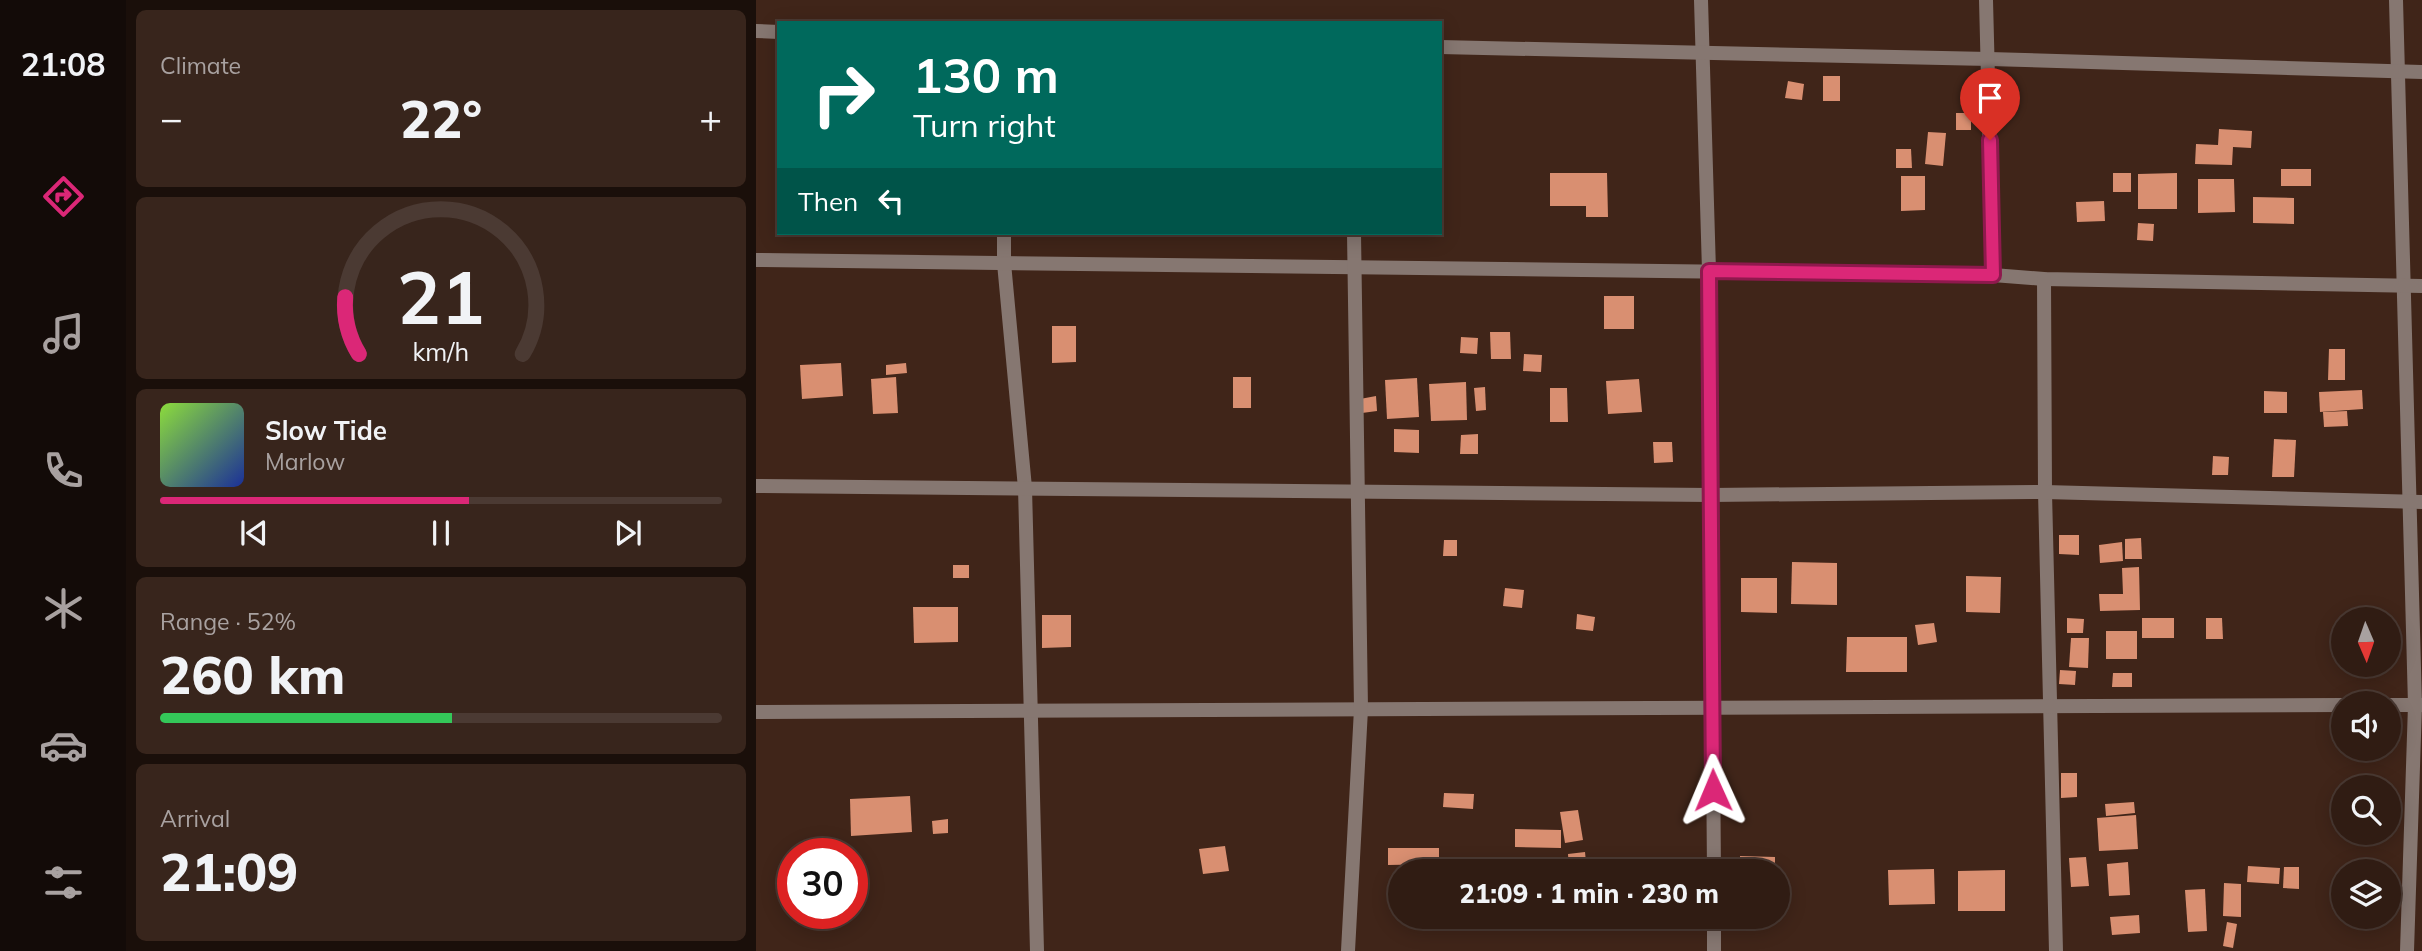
<!DOCTYPE html>
<meta charset="utf-8">
<style>
:root{--surface:#301c13;--page:#38251c;--text:#f1f3f6;--muted:#a8a1a0;--line:#4b3a33;--accent:#db2777}
body{margin:0;font-family:Mulish,sans-serif;background:var(--page);color:var(--text);height:100vh;display:flex;flex-direction:column;font-size:26px;white-space:nowrap}
*{box-sizing:border-box;margin:0}
p{font-size:23px;color:var(--muted)}
.icon{flex:none;width:38px;height:38px;fill:none;stroke:currentColor;stroke-width:2;stroke-linecap:round;stroke-linejoin:round}
.map{position:relative;flex:1;overflow:hidden}
.drawer{display:flex;flex-direction:column;gap:10px;padding:10px;background:#1a0f0a;width:630px}
.drawer>*{flex:none}
.hud{position:absolute;left:21px;top:21px;width:665px;height:214px;border-radius:0px;box-shadow:0 4px 18px #0003,0 0 0 2px var(--line);background:#00695c;color:#fff;overflow:hidden}
.needle{width:46px;rotate:178deg}
.controls{position:absolute;left:1575px;top:607px;display:grid;gap:14px}
.controls a{display:grid;place-items:center;width:70px;height:70px;border-radius:50%;background:var(--surface);box-shadow:0 4px 18px #0003,0 0 0 2px var(--line);font-size:35px}
.speed{position:absolute;left:21px;top:838px;display:flex;gap:14px;font-size:35px;font-weight:700;text-align:center}
.speed>*{display:grid;place-content:center;width:91px;height:91px;border-radius:50%;background:var(--surface);box-shadow:0 4px 18px #0003,0 0 0 2px var(--line);line-height:1}
.speed .limit{border:10px solid #d22;background:#fff;color:#111}
.pin{position:absolute;display:grid;place-items:center;width:60px;height:60px;color:#fff;margin:-72px -30px;border-radius:50% 50% 50% 0;rotate:-45deg;box-shadow:0 0 7px #0007}
.pin .icon{rotate:45deg}
.me{position:absolute;width:77px;margin:-38px;rotate:359deg;stroke-linejoin:round;filter:drop-shadow(0 0 5px #0008)}
.turn{display:flex;align-items:center;gap:24px;height:147px;padding:0 21px;font-size:32px}
.turn .icon{width:91px;height:91px;stroke-width:2.5}
.turn b{display:block;font-size:49px;line-height:60px}
.then{display:flex;align-items:center;height:66px;padding:0 21px;background:#0003;gap:14px;font-size:26px}
.big{font-size:52px;font-weight:800;line-height:1.1}
.drawer .tile{flex:1;display:flex;flex-direction:column;justify-content:center;gap:10px;min-width:0;padding:0 24px;border-radius:10px;background:var(--page)}
.drawer .dial{align-items:center;gap:0}
.dial svg{height:182px;overflow:visible;fill:none;stroke:var(--line);stroke-width:7;stroke-linecap:round;text-anchor:middle}
.dial text{fill:var(--text);stroke:none}
.song{display:flex;align-items:center;gap:21px}
.cover{width:84px;height:84px;border-radius:10px;background:linear-gradient(135deg,hsl(90 70% 55%),hsl(230 70% 35%))}
.played{height:7px;border-radius:4px;background:linear-gradient(90deg,var(--accent) 55%,var(--line) 55%)}
.keys{display:flex;justify-content:space-around;direction:ltr}
.heat{display:flex;justify-content:space-between;align-items:center;font-size:38px;direction:ltr}
.charge{height:10px;border-radius:5px;background:linear-gradient(90deg,#34c759 52%,var(--line) 0)}
.trip{position:absolute;left:632px;top:859px;width:402px;height:70px;border-radius:35px;background:var(--surface);box-shadow:0 4px 18px #0003,0 0 0 2px var(--line);font-weight:800;line-height:70px;text-align:center}
main{display:flex;flex:1;min-height:0}
.tabs{display:flex;flex-direction:column;width:126px;justify-content:space-around;align-items:center;background:#130b08;color:var(--muted)}
.tabs .icon{width:49px;height:49px}
.tabs .active{color:var(--accent)}
.tabs b{font-size:32px;color:var(--text)}
.map>svg:first-child{display:block}
</style>
<main>
<nav class="tabs">
<b>21:08</b>
<svg class="icon active" aria-label="directions" viewBox="0 0 24 24"><path d="M12 3l9 9-9 9-9-9zM9 14v-3h6M13 9l2 2-2 2"/></svg>
<svg class="icon" aria-label="music" viewBox="0 0 24 24"><path d="M9 18V5l10-2v13"/><circle cx="6" cy="18" r="3"/><circle cx="16" cy="16" r="3"/></svg>
<svg class="icon" aria-label="phone" viewBox="0 0 24 24"><path d="M5 4h4l2 5-3 2q2 4 5 5l2-3 5 2v4C11 20 4 13 5 4z"/></svg>
<svg class="icon" aria-label="climate" viewBox="0 0 24 24"><path d="M12 3v18M4 7l16 10M4 17L20 7"/></svg>
<svg class="icon" aria-label="car" viewBox="0 0 24 24"><path d="M5 17H2v-5l4-1 3-4h7l3 4 3 1v5h-3M9 17h6M6 11h13"/><circle cx="7" cy="17" r="2"/><circle cx="17" cy="17" r="2"/></svg>
<svg class="icon" aria-label="filters" viewBox="0 0 24 24"><path d="M4 7h16M4 17h16"/><circle cx="9" cy="7" r="2"/><circle cx="15" cy="17" r="2"/></svg>
</nav>
<section class="drawer">
<div class="tile"><p>Climate</p>
<div class="heat"><a>−</a><b class="big">22°</b><a>+</a></div>
</div>
<div class="tile dial"><svg viewBox="0 0 100 80">
<path d="M14 69A42 42 0 1 1 86 69"/>
<path d="M14 69A42 42 0 0 1 8 44" stroke="#db2777"/>
<text x="50" y="56" font-size="32" font-weight="700">21</text>
<text x="50" y="72" font-size="11">km/h</text>
</svg></div>
<div class="tile">
<div class="song"><i class="cover"></i><div><b>Slow Tide</b><p>Marlow</p></div></div>
<div class="played"></div>
<div class="keys"><svg class="icon" aria-label="previous" viewBox="0 0 24 24"><path d="M18 5L8 12l10 7zM5 5v14"/></svg><svg class="icon" aria-label="pause" viewBox="0 0 24 24"><path d="M8 5v14M16 5v14"/></svg><svg class="icon" aria-label="next" viewBox="0 0 24 24"><path d="M6 5l10 7-10 7zM19 5v14"/></svg></div>
</div>
<div class="tile"><p>Range · 52%</p><b class="big">260 km</b><div class="charge"></div></div>
<div class="tile"><p>Arrival</p><b class="big">21:09</b></div>
</section>
<div class="map">
<svg width="1666" height="951" viewBox="0 0 1666 951">
<rect width="100%" height="100%" fill="#402519"/>
<g fill="#d98f71">
<rect x="1067" y="76" width="17" height="25"/>
<path d="M 1032,81 L 1048,84 L 1046,100 L 1029,98 Z"/>
<rect x="1200" y="113" width="15" height="17"/>
<path d="M 1463,129 L 1496,131 L 1495,148 L 1477,147 L 1476,165 L 1439,164 L 1440,144 L 1462,145 Z"/>
<path d="M 1172,132 L 1190,133 L 1187,166 L 1169,164 Z"/>
<path d="M 1140,149 L 1155,149 L 1156,168 L 1140,168 Z"/>
<rect x="1525" y="169" width="30" height="17"/>
<path d="M 794,173 L 851,173 L 852,217 L 830,217 L 830,206 L 794,206 Z"/>
<rect x="1357" y="173" width="18" height="19"/>
<path d="M 1421,173 L 1421,209 L 1382,209 L 1382,174 Z"/>
<path d="M 1145,176 L 1169,176 L 1169,210 L 1145,211 Z"/>
<path d="M 1442,179 L 1478,179 L 1479,212 L 1442,213 Z"/>
<path d="M 1497,197 L 1538,198 L 1538,224 L 1497,223 Z"/>
<path d="M 1348,201 L 1349,221 L 1321,222 L 1320,202 Z"/>
<path d="M 1382,223 L 1398,224 L 1397,241 L 1381,240 Z"/>
<rect x="848" y="296" width="30" height="33"/>
<path d="M 296,326 L 320,326 L 320,362 L 296,363 Z"/>
<path d="M 734,332 L 754,332 L 755,359 L 735,359 Z"/>
<path d="M 705,337 L 722,338 L 721,354 L 704,353 Z"/>
<path d="M 1573,349 L 1589,349 L 1589,380 L 1572,380 Z"/>
<path d="M 768,354 L 786,355 L 785,372 L 767,371 Z"/>
<path d="M 85,363 L 87,396 L 46,399 L 44,365 Z"/>
<path d="M 150,363 L 151,373 L 130,375 L 130,365 Z"/>
<path d="M 140,377 L 142,413 L 117,414 L 115,379 Z"/>
<rect x="477" y="377" width="18" height="31"/>
<path d="M 661,378 L 663,417 L 631,419 L 629,380 Z"/>
<path d="M 883,379 L 886,412 L 852,414 L 850,381 Z"/>
<path d="M 710,382 L 711,420 L 675,421 L 673,384 Z"/>
<path d="M 729,387 L 730,410 L 720,411 L 718,388 Z"/>
<path d="M 794,388 L 811,388 L 812,422 L 794,422 Z"/>
<path d="M 1606,390 L 1607,409 L 1564,412 L 1563,392 Z"/>
<path d="M 1508,391 L 1531,392 L 1531,413 L 1508,413 Z"/>
<path d="M 620,396 L 621,411 L 606,413 L 604,399 Z"/>
<path d="M 1591,411 L 1592,426 L 1568,427 L 1567,412 Z"/>
<path d="M 638,429 L 663,430 L 663,453 L 638,452 Z"/>
<path d="M 722,434 L 722,454 L 704,454 L 705,435 Z"/>
<path d="M 1518,439 L 1540,440 L 1538,477 L 1516,477 Z"/>
<path d="M 897,442 L 916,442 L 917,462 L 898,463 Z"/>
<path d="M 1457,456 L 1473,457 L 1472,475 L 1456,475 Z"/>
<path d="M 1303,535 L 1323,535 L 1323,555 L 1303,554 Z"/>
<path d="M 1385,538 L 1386,559 L 1369,559 L 1369,539 Z"/>
<path d="M 688,540 L 701,540 L 701,556 L 687,556 Z"/>
<path d="M 1366,542 L 1367,561 L 1344,563 L 1343,545 Z"/>
<path d="M 1036,562 L 1081,563 L 1081,605 L 1035,604 Z"/>
<rect x="197" y="565" width="16" height="13"/>
<path d="M 1383,567 L 1384,610 L 1344,611 L 1343,594 L 1367,594 L 1366,568 Z"/>
<path d="M 1210,576 L 1245,577 L 1244,613 L 1210,612 Z"/>
<path d="M 985,578 L 1021,578 L 1021,613 L 985,612 Z"/>
<path d="M 749,588 L 768,590 L 766,608 L 747,606 Z"/>
<path d="M 157,607 L 202,607 L 202,642 L 158,643 Z"/>
<path d="M 821,614 L 839,617 L 837,631 L 820,629 Z"/>
<path d="M 286,615 L 315,615 L 315,647 L 286,648 Z"/>
<path d="M 1311,618 L 1328,619 L 1327,633 L 1311,633 Z"/>
<rect x="1386" y="618" width="32" height="20"/>
<path d="M 1450,618 L 1466,618 L 1467,639 L 1450,639 Z"/>
<path d="M 1178,623 L 1181,642 L 1162,645 L 1159,625 Z"/>
<rect x="1350" y="631" width="31" height="28"/>
<path d="M 1091,637 L 1151,637 L 1151,672 L 1090,672 Z"/>
<path d="M 1315,638 L 1333,638 L 1332,668 L 1313,667 Z"/>
<path d="M 1304,670 L 1320,671 L 1319,685 L 1303,684 Z"/>
<path d="M 1357,673 L 1376,673 L 1376,687 L 1356,687 Z"/>
<path d="M 1305,773 L 1321,773 L 1321,797 L 1305,798 Z"/>
<path d="M 688,793 L 718,794 L 717,809 L 687,807 Z"/>
<path d="M 154,796 L 156,832 L 95,836 L 94,799 Z"/>
<path d="M 1378,802 L 1379,813 L 1350,816 L 1349,804 Z"/>
<path d="M 822,810 L 827,840 L 809,843 L 804,812 Z"/>
<path d="M 1380,815 L 1382,849 L 1343,851 L 1341,818 Z"/>
<path d="M 192,819 L 192,833 L 177,834 L 176,821 Z"/>
<path d="M 759,829 L 805,830 L 805,848 L 759,847 Z"/>
<path d="M 469,846 L 473,871 L 447,874 L 443,849 Z"/>
<path d="M 632,848 L 683,848 L 683,864 L 632,865 Z"/>
<path d="M 829,852 L 831,872 L 813,872 L 812,854 Z"/>
<path d="M 984,856 L 1019,857 L 1019,872 L 984,872 Z"/>
<path d="M 1330,857 L 1333,886 L 1315,887 L 1313,858 Z"/>
<path d="M 1372,862 L 1374,895 L 1353,896 L 1351,864 Z"/>
<path d="M 764,864 L 808,864 L 808,872 L 765,872 Z"/>
<path d="M 1492,866 L 1524,868 L 1523,884 L 1491,882 Z"/>
<path d="M 1528,867 L 1543,867 L 1543,889 L 1527,888 Z"/>
<path d="M 1178,869 L 1179,904 L 1133,905 L 1132,870 Z"/>
<path d="M 1249,870 L 1249,911 L 1202,911 L 1202,871 Z"/>
<path d="M 1468,883 L 1485,884 L 1485,917 L 1467,916 Z"/>
<path d="M 1449,889 L 1451,931 L 1432,932 L 1429,890 Z"/>
<path d="M 1383,915 L 1384,933 L 1356,935 L 1354,917 Z"/>
<path d="M 757,917 L 775,917 L 776,928 L 759,929 Z"/>
<path d="M 1471,922 L 1481,924 L 1477,948 L 1467,946 Z"/>
</g>
<g fill="none" stroke-linecap="round" stroke-linejoin="round">
<g stroke="#867771" stroke-width="14">
<path d="M 945,0 L 953,271 L 958,872"/>
<path d="M 1640,0 L 1659,705 L 1651,951"/>
<path d="M 0,31 L 23,32"/>
<path d="M 684,47 L 1233,59 L 1666,72"/>
<path d="M 248,233 L 248,263 L 269,488 L 281,951"/>
<path d="M 0,260 L 1237,275 L 1230,0"/>
<path d="M 1237,275 L 1288,279 L 1666,286"/>
<path d="M 1288,279 L 1289,492 L 1300,951"/>
<path d="M 0,486 L 954,495 L 1289,492 L 1666,502"/>
<path d="M 1633,705 L 1666,705"/>
<path d="M 0,712 L 1587,705"/>
<path d="M 958,917 L 958,951"/>
<path d="M 592,951 L 605,709 L 598,233"/>
</g>
</g>
<g fill="none" stroke-linecap="round" stroke-linejoin="round">
<g stroke="#8e194d" stroke-width="18">
<path id="route" d="M 957,790 L 953,271 L 1237,275 L 1234,140"/>
</g>
<use href="#route" stroke="#db2777" stroke-width="12"/>
</g>
</svg>
<div class="controls">
<a><svg class="needle" viewBox="-14 -14 28 28"><path d="M0-13l5 13h-10z" fill="#e53935"/><path d="M0 13l5-13h-10z" fill="#a8a1a0"/></svg></a>
<a><svg class="icon" aria-label="sound" viewBox="0 0 24 24"><path d="M4 9h4l5-4v14l-5-4H4zM17 9q2 3 0 6"/></svg></a>
<a><svg class="icon" aria-label="search" viewBox="0 0 24 24"><circle cx="10" cy="10" r="6"/><path d="M15 15l6 6"/></svg></a>
<a><svg class="icon" aria-label="layers" viewBox="0 0 24 24"><path d="M12 4l9 5-9 5-9-5zM3 14l9 5 9-5"/></svg></a>
</div>
<div class="speed"><div class="limit">30</div></div>
<div class="pin" style="left:1234px;top:140px;background:#d93025"><svg class="icon" aria-label="arrive" viewBox="0 0 24 24"><path d="M6 21V4h12l-3 4 3 4H6"/></svg></div>
<svg class="me" style="left:957px;top:790px" viewBox="-20 -20 40 40"><path d="M0-17L14 15 0 8-14 15z" fill="#db2777" stroke="#fff" stroke-width="4"/></svg>
<div class="trip">21:09 · 1 min · 230 m</div>
<div class="hud">
<div class="turn"><svg class="icon" aria-label="right" viewBox="0 0 24 24"><path d="M7 20v-9h11M14 6l5 5-5 5"/></svg><div><b>130 m</b>Turn right</div></div>
<div class="then">Then<svg class="icon" aria-label="left" viewBox="0 0 24 24"><path d="M17 20v-9H6M10 6l-5 5 5 5"/></svg></div>
</div>
</div>
</main>
